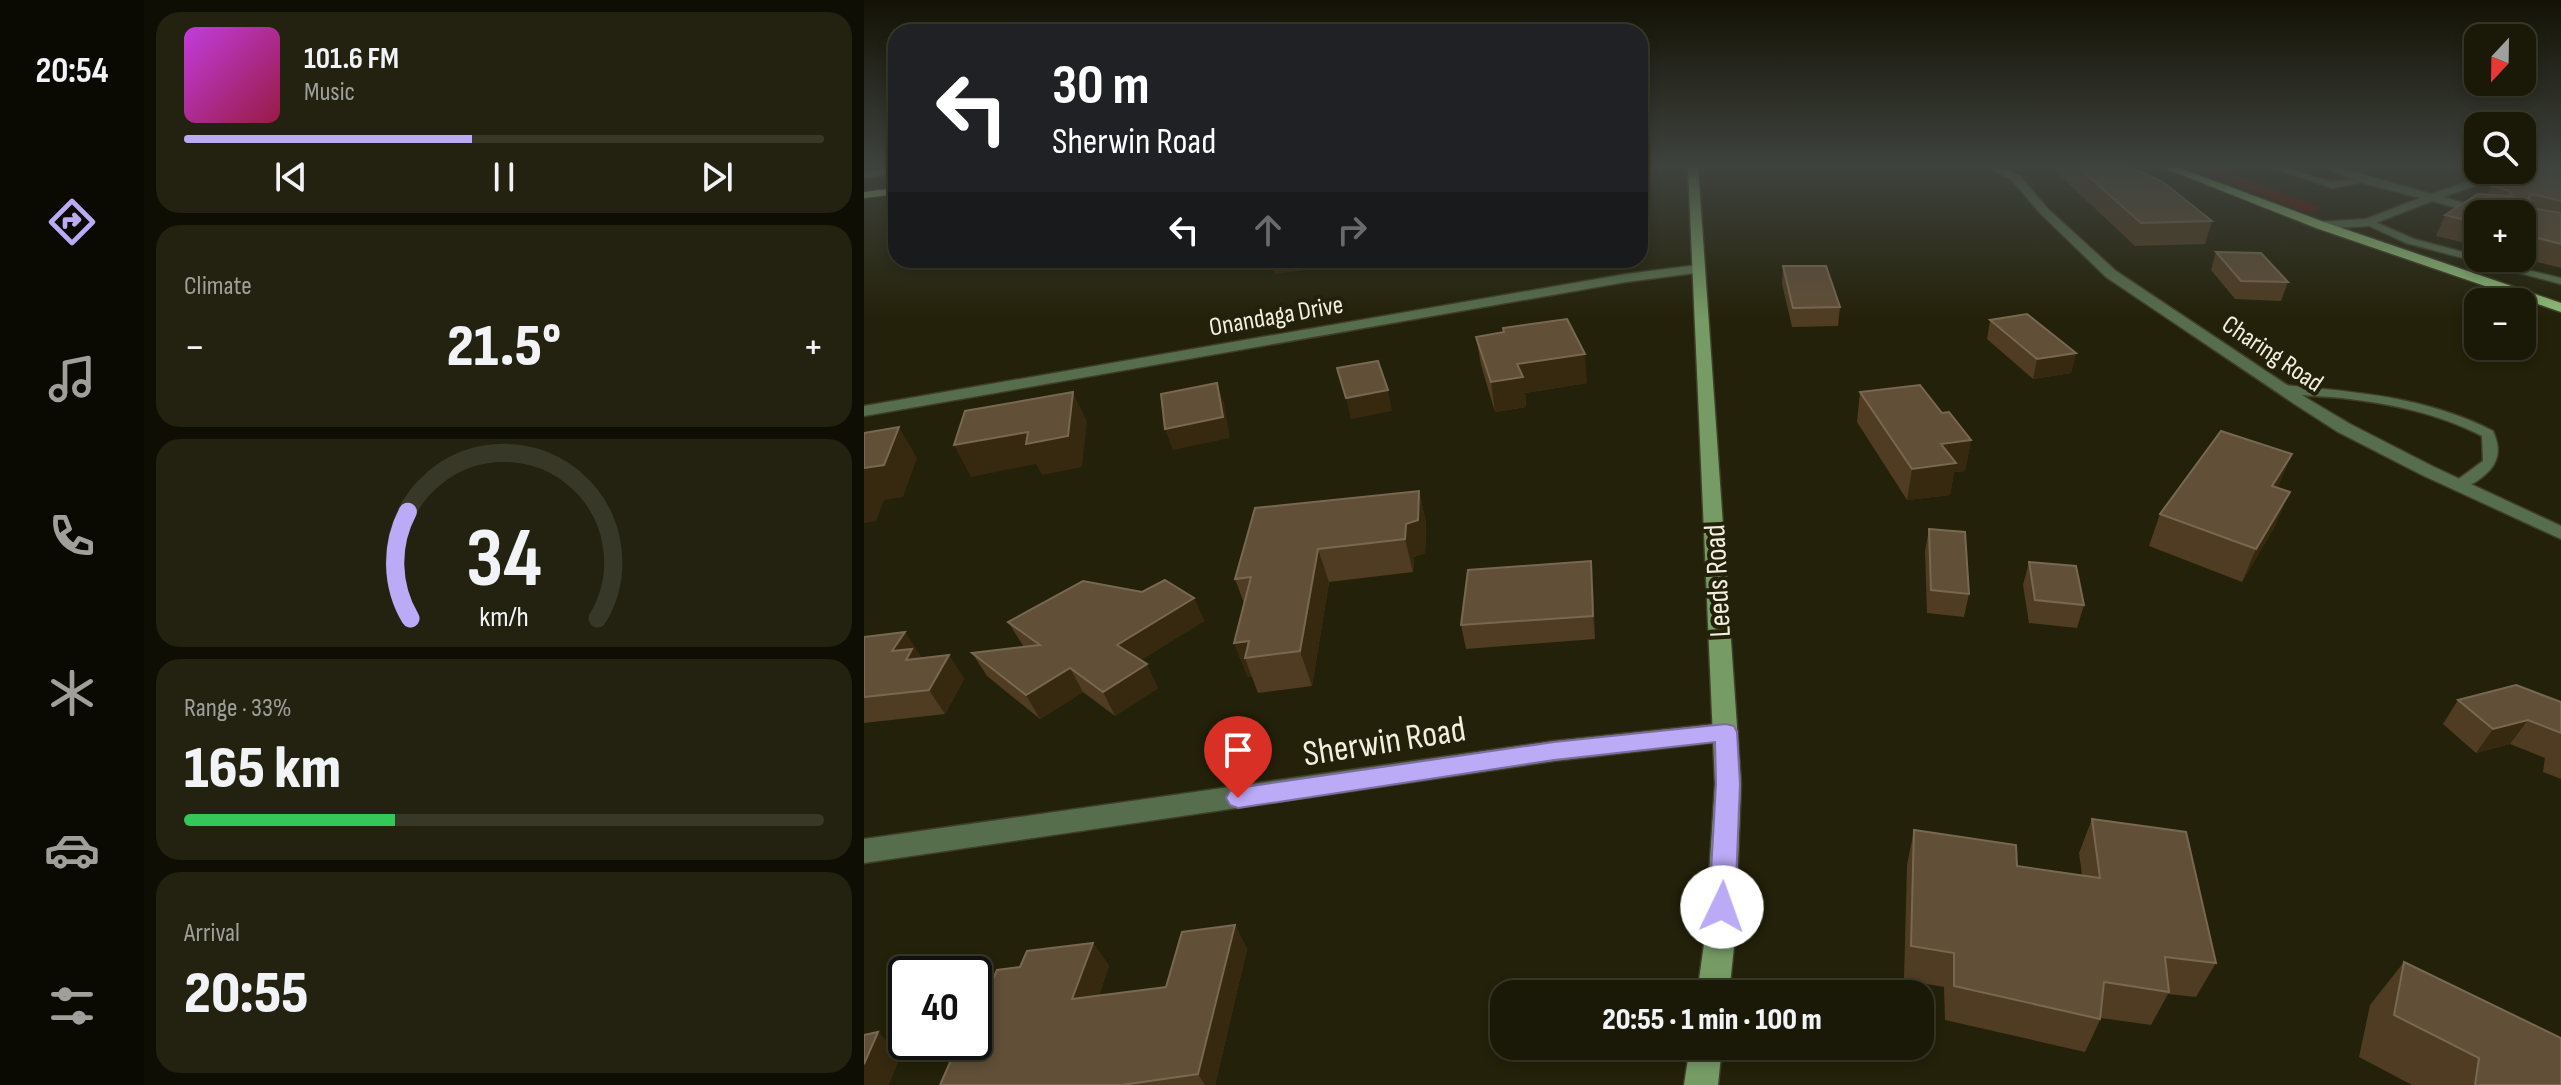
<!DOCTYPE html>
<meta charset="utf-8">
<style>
:root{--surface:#1a1907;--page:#232211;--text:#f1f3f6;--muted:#9fa09b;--line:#383828;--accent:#bbaaf6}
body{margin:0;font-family:"Sofia Sans Condensed",sans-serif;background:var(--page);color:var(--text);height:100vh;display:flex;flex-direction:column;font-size:30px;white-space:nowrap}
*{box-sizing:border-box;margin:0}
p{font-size:26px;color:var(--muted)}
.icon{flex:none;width:44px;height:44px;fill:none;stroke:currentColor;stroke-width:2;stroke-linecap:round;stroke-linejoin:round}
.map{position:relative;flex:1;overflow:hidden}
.sheet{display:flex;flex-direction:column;gap:12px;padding:12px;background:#0e0e04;width:720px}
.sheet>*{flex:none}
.guide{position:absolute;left:24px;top:24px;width:760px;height:244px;border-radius:24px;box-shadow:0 4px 12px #0003,0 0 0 2px var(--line);background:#202124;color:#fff;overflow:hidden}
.needle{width:52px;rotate:202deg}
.fabs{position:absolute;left:1600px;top:24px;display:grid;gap:16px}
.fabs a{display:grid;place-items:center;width:72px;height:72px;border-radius:16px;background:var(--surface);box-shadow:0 4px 12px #0003,0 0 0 2px var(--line);font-size:40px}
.speed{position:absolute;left:24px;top:956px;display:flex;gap:16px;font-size:40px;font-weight:700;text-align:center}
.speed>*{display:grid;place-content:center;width:104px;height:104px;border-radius:50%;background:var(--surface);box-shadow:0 4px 12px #0003,0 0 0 2px var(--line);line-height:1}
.speed .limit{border:4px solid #111;border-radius:12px;background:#fff;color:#111}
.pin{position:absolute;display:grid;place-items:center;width:68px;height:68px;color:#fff;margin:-82px -34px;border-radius:50% 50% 50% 0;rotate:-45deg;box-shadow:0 0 8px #0007}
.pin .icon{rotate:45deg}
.me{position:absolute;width:88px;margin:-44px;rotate:3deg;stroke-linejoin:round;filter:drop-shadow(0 0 6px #0008)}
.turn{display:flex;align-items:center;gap:28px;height:168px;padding:0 32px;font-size:36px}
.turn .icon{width:104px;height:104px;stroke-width:2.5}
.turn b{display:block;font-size:56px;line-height:68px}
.lanes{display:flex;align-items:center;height:76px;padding:0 32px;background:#0003;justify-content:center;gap:40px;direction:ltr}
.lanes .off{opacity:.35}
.big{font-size:60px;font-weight:800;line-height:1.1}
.sheet .widget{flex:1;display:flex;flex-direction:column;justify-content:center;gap:12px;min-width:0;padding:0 28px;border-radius:24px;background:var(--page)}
.sheet .dial{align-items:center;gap:0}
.dial svg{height:208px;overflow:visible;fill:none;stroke:var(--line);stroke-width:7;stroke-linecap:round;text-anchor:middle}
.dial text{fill:var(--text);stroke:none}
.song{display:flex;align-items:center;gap:24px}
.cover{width:96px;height:96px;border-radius:12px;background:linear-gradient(135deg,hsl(290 70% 55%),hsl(340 70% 35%))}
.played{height:8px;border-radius:4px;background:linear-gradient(90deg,var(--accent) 45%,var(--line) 45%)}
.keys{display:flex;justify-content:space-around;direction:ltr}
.heat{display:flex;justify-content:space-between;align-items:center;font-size:44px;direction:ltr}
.charge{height:12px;border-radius:6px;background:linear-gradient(90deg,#34c759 33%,var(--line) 0)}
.trip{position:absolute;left:626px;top:980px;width:444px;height:80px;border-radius:24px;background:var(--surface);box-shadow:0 4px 12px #0003,0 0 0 2px var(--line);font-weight:800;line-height:80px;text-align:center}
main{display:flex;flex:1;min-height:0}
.tabs{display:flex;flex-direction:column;width:144px;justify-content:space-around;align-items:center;background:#0a0a03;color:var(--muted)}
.tabs .icon{width:56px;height:56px}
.tabs .active{color:var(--accent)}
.tabs b{font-size:36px;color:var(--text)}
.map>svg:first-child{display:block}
</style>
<main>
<nav class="tabs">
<b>20:54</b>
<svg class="icon active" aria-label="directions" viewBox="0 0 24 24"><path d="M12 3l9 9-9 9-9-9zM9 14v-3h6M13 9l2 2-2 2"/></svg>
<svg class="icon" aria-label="music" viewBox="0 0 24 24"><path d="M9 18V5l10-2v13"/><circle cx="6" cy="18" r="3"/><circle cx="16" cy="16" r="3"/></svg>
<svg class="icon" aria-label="phone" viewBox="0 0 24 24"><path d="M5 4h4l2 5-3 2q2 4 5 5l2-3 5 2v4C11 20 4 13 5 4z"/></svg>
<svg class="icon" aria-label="climate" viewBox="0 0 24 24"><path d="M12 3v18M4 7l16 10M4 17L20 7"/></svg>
<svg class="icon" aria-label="car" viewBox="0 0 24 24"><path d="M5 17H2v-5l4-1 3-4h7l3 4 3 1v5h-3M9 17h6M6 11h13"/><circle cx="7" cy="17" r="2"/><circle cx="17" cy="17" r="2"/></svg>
<svg class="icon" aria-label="filters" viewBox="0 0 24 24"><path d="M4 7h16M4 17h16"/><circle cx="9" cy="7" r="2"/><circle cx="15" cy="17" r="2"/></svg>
</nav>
<section class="sheet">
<div class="widget">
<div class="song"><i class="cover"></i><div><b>101.6 FM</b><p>Music</p></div></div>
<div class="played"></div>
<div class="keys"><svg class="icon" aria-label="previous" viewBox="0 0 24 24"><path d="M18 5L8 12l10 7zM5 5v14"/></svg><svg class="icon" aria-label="pause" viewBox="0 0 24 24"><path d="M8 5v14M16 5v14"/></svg><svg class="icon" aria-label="next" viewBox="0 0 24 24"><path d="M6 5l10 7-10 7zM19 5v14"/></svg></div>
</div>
<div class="widget"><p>Climate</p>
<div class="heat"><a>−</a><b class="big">21.5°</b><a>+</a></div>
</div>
<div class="widget dial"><svg viewBox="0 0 100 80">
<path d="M14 69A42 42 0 1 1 86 69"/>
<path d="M14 69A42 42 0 0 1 13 28" stroke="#bbaaf6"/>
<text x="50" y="56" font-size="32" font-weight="700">34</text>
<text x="50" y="72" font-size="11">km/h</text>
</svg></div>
<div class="widget"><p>Range · 33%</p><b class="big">165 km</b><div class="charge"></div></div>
<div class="widget"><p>Arrival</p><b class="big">20:55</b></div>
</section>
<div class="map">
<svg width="1697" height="1085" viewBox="0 0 1697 1085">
<rect width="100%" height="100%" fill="#232109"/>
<path fill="#5f1000" d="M 1328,167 L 1353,167 L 1458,208 L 1446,214 Z"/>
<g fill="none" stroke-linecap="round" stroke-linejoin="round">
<g stroke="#403e27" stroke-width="3">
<g id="lane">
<path d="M 32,167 L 32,173 L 0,178 L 0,172 Z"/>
<path d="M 1407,167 L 1420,167 L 1468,182 L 1503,178 L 1507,181 L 1468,188 Z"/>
<path d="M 1504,219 L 1550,239 L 1614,256 L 1614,258 L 1697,278 L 1697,284 L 1542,243 L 1501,224 L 1499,222 Z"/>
<path d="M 1419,385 C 1492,392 1563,397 1629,431 C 1639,453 1633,468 1613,481 C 1604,486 1599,491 1589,489 L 1587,486 L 1589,483 L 1619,461 L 1618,436 C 1573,413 1528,404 1478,398 C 1457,396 1435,396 1414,392 L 1414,386 Z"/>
</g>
</g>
<g stroke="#403e27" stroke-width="3">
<g id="street">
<path d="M 1123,167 L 1137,167 L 1155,175 L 1184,209 L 1252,271 L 1444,399 L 1486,424 L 1570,467 L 1697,526 L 1697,539 L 1558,475 L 1474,432 L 1432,405 L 1242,277 L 1176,213 L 1147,179 Z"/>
<path d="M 1458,167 L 1473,167 L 1567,194 L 1639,170 L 1656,170 L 1579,197 L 1636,214 L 1616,214 L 1568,201 L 1504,226 L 1456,229 L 1450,225 L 1452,222 L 1502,219 L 1556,198 L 1499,183 Z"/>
<path d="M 1658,167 L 1697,171 L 1697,177 L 1658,169 Z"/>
<path d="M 834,265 L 839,266 L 839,272 L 762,282 L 0,416 L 0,406 L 762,274 Z"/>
<path d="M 862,723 L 871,725 L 874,732 L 871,739 L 862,741 L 690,761 L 0,863 L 0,839 L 690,741 Z"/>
</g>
</g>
<g stroke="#403e27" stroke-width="3">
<g id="secondary">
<path d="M 824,167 L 834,167 L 877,784 L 871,937 L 865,994 L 833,994 L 841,937 L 851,784 Z"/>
<path d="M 826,1046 L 858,1046 L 854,1085 L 820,1085 Z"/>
</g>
</g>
<g stroke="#403e27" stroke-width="3">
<g id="primary">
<path d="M 1298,167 L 1313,167 L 1460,222 L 1697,303 L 1697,312 L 1452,228 Z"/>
<path d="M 32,188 L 32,194 L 0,198 L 0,192 Z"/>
</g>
</g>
<use href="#lane" fill="#576e4d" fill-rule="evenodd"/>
<use href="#street" fill="#576e4d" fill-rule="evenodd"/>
<use href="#secondary" fill="#769b65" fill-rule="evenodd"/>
<use href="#primary" fill="#8ebd78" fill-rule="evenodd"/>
</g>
<g fill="#503c22">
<path d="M 1187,167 L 1266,167 L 1348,221 L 1341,244 L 1271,246 Z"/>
<path d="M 1697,167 L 1697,268 L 1658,258 L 1658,214 L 1614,214 L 1614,246 L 1572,236 L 1581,215 L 1623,195 L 1628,186 Z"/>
<path d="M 1352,252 L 1424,282 L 1417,301 L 1371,299 L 1347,270 Z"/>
<path d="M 919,266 L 976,307 L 974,326 L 928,327 L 918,284 Z"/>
<path d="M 1126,320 L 1212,353 L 1207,373 L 1169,379 L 1123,339 Z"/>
<path d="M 639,328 L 723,383 L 661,393 L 662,407 L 631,412 L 617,365 L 612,337 L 639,332 Z"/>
<path d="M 996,392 L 1078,413 L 1107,440 L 1101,471 L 1090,472 L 1086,495 L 1043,500 L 993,422 Z"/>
<path d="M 1428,454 L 1413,488 L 1412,524 L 1378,582 L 1285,546 L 1296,514 Z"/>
<path d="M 555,491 L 562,523 L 561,553 L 550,557 L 549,572 L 465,582 L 448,686 L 394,693 L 388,677 L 384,677 L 370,643 L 380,603 L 371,579 Z"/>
<path d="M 1065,529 L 1105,594 L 1100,617 L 1063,613 L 1061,551 Z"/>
<path d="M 1165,562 L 1220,605 L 1213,628 L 1165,623 L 1159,585 Z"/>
<path d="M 729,584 L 731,639 L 602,649 L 597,625 Z"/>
<path d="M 278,592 L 330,598 L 340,621 L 277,660 L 294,688 L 251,716 L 219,692 L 176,719 L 123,676 L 108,653 L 160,647 L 144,622 Z"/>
<path d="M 0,637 L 57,656 L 55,659 L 85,655 L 100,679 L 81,714 L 0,723 Z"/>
<path d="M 1594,700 L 1697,702 L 1697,779 L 1679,772 L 1681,758 L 1646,744 L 1612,753 L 1579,724 Z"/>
<path d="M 1228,819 L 1352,963 L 1332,997 L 1304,994 L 1287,1025 L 1237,1018 L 1221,1052 L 1081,1020 L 1080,987 L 1040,980 L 1043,865 L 1050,830 L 1153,866 L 1218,875 L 1215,853 Z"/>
<path d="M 371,925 L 383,949 L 351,1085 L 76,1085 L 110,1042 L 156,967 L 229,943 L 245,966 L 235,995 L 302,987 Z"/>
<path d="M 1540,962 L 1697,1085 L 1548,1085 L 1495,1057 L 1506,1005 Z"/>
</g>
<g fill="#372910">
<path d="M 407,260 L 438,260 L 440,270 L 411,274 Z"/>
<path d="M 1212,353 L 1207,373 L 1169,379 L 1173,359 Z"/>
<path d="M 721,354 L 723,383 L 661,393 L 662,407 L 631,412 L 627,382 L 653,364 Z"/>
<path d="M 353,383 L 360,403 L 366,438 L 309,450 L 301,429 Z"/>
<path d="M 524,390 L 528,411 L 487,419 L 482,398 Z"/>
<path d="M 209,392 L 223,422 L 218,467 L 178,475 L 172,464 L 107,477 L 90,445 L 164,432 Z"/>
<path d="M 35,427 L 53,458 L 39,497 L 20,500 L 12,521 L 0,523 L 0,468 Z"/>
<path d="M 1107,440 L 1101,471 L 1090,472 L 1086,495 L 1043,500 L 1048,469 L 1077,444 Z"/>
<path d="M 1428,454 L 1415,485 L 1395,519 L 1408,486 Z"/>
<path d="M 555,491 L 562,523 L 561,553 L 550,557 L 549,572 L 541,539 L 542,524 Z"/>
<path d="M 1426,492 L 1412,524 L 1378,582 L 1392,549 Z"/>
<path d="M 454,549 L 465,582 L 448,686 L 436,651 Z"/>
<path d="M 727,561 L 729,584 L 731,639 L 729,616 Z"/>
<path d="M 330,598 L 340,621 L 265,668 L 253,645 Z"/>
<path d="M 41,632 L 57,656 L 55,659 L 64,673 L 28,651 Z"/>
<path d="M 385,641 L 381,658 L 388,677 L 384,677 L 370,643 Z"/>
<path d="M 85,655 L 100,679 L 81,714 L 65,690 Z"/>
<path d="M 283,664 L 294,688 L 251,716 L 239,692 Z"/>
<path d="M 206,668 L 219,692 L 176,719 L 162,695 Z"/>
<path d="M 1664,720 L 1646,744 L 1612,753 L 1629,729 Z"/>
<path d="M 371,925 L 383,949 L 351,1085 L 341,1085 L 334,1074 Z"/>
<path d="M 229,943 L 245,966 L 226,1022 L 208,999 Z"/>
<path d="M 14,1032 L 37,1055 L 25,1085 L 0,1085 L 0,1064 Z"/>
</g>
<g fill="#614f37" stroke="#786852" stroke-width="2">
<path d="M 1214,167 L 1266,167 L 1299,182 L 1348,221 L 1277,223 Z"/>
<path d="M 1676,167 L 1697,167 L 1697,201 L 1669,194 L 1665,197 L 1667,208 L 1697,213 L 1697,244 L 1658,234 L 1658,214 L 1614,214 L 1614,223 L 1581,215 L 1614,194 L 1648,196 L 1646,191 L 1628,186 L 1647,174 L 1660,177 Z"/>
<path d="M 1352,252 L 1397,253 L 1424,282 L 1377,281 Z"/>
<path d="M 919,266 L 962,266 L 976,307 L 929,308 Z"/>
<path d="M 1163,314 L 1212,353 L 1173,359 L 1126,320 Z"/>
<path d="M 703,319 L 721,354 L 653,364 L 659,377 L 627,382 L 612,337 L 640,332 L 639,328 Z"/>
<path d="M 514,361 L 524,390 L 482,398 L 473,368 Z"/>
<path d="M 353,383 L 359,417 L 301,429 L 297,394 Z"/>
<path d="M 1056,385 L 1078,413 L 1085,412 L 1107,440 L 1077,444 L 1092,463 L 1048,469 L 996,392 Z"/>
<path d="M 209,392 L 204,436 L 162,444 L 164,432 L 90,445 L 101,411 Z"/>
<path d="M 35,427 L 20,465 L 0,468 L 0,433 Z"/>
<path d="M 1357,431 L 1428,454 L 1408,486 L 1426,492 L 1392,549 L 1296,514 Z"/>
<path d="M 555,491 L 554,520 L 542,524 L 541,539 L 454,549 L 436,651 L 381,658 L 385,641 L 370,643 L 387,577 L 371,579 L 391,508 Z"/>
<path d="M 1065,529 L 1101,532 L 1105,594 L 1067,590 Z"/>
<path d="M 727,561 L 729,616 L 597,625 L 604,570 Z"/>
<path d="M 1165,562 L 1212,566 L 1220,605 L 1171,600 Z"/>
<path d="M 301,580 L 330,598 L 253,645 L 283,664 L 239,692 L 206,668 L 162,695 L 108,653 L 176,645 L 144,622 L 219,581 L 278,592 Z"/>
<path d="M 41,632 L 28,651 L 48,649 L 42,660 L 85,655 L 65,690 L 0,697 L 0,637 Z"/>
<path d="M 1652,685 L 1697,702 L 1697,733 L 1664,720 L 1629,729 L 1594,700 Z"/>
<path d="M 1228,819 L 1322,832 L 1352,963 L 1301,957 L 1305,992 L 1240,982 L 1236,1019 L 1090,986 L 1090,953 L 1047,946 L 1050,830 L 1152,845 L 1153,866 L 1236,878 Z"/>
<path d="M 371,925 L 334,1074 L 258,1085 L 76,1085 L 95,1042 L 110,1042 L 110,1022 L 133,970 L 156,967 L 163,951 L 229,943 L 208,999 L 302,987 L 318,932 Z"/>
<path d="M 1540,962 L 1697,1038 L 1697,1085 L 1611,1085 L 1615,1058 L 1530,1015 Z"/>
<path d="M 14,1032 L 0,1064 L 0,1035 Z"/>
</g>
<linearGradient id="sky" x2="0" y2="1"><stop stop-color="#131205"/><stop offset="0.52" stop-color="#3f433e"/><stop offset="1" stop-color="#3f433e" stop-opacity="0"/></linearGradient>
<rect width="1697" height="319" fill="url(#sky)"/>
<path fill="#bbaaf6" stroke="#7a6ea0" stroke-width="2" d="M 862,724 L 870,726 L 873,732 L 876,784 L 871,907 L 867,915 L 858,919 L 849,915 L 845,907 L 852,784 L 851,742 L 690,760 L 374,808 L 366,805 L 362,798 L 366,791 L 374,788 L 690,742 Z"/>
<g text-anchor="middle" stroke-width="8" stroke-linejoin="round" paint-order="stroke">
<g font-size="26" fill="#f1efe1" stroke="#232109">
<text transform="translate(412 315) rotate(-10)" y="9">Onandaga Drive</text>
<text transform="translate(1409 353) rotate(34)" y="9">Charing Road</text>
</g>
<g font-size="30" fill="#f1efe1" stroke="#232109">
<text transform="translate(853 581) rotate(-93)" y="10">Leeds Road</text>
</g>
<g font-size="36" fill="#f1efe1" stroke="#232109">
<text transform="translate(520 740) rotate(-9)" y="13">Sherwin Road</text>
</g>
</g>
</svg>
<div class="fabs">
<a><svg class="needle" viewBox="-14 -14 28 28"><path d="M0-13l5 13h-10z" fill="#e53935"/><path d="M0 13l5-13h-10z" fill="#9fa09b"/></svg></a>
<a><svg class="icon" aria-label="search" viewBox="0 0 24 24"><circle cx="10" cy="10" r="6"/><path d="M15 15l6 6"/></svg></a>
<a>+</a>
<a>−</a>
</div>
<div class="speed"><div class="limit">40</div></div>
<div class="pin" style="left:374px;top:798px;background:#d93025"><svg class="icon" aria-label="arrive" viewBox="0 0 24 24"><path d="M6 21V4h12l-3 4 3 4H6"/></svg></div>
<svg class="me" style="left:858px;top:907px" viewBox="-20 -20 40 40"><circle r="19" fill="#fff"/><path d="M0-13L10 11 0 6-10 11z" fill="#bbaaf6"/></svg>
<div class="trip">20:55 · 1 min · 100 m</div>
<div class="guide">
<div class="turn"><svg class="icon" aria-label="left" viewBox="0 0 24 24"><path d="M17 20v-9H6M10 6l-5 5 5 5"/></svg><div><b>30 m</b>Sherwin Road</div></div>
<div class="lanes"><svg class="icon" aria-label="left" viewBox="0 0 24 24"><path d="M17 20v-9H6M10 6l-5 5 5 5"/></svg><svg class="icon off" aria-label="ahead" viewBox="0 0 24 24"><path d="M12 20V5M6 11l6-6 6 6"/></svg><svg class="icon off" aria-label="right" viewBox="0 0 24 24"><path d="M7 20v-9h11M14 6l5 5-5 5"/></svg></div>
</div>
</div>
</main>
